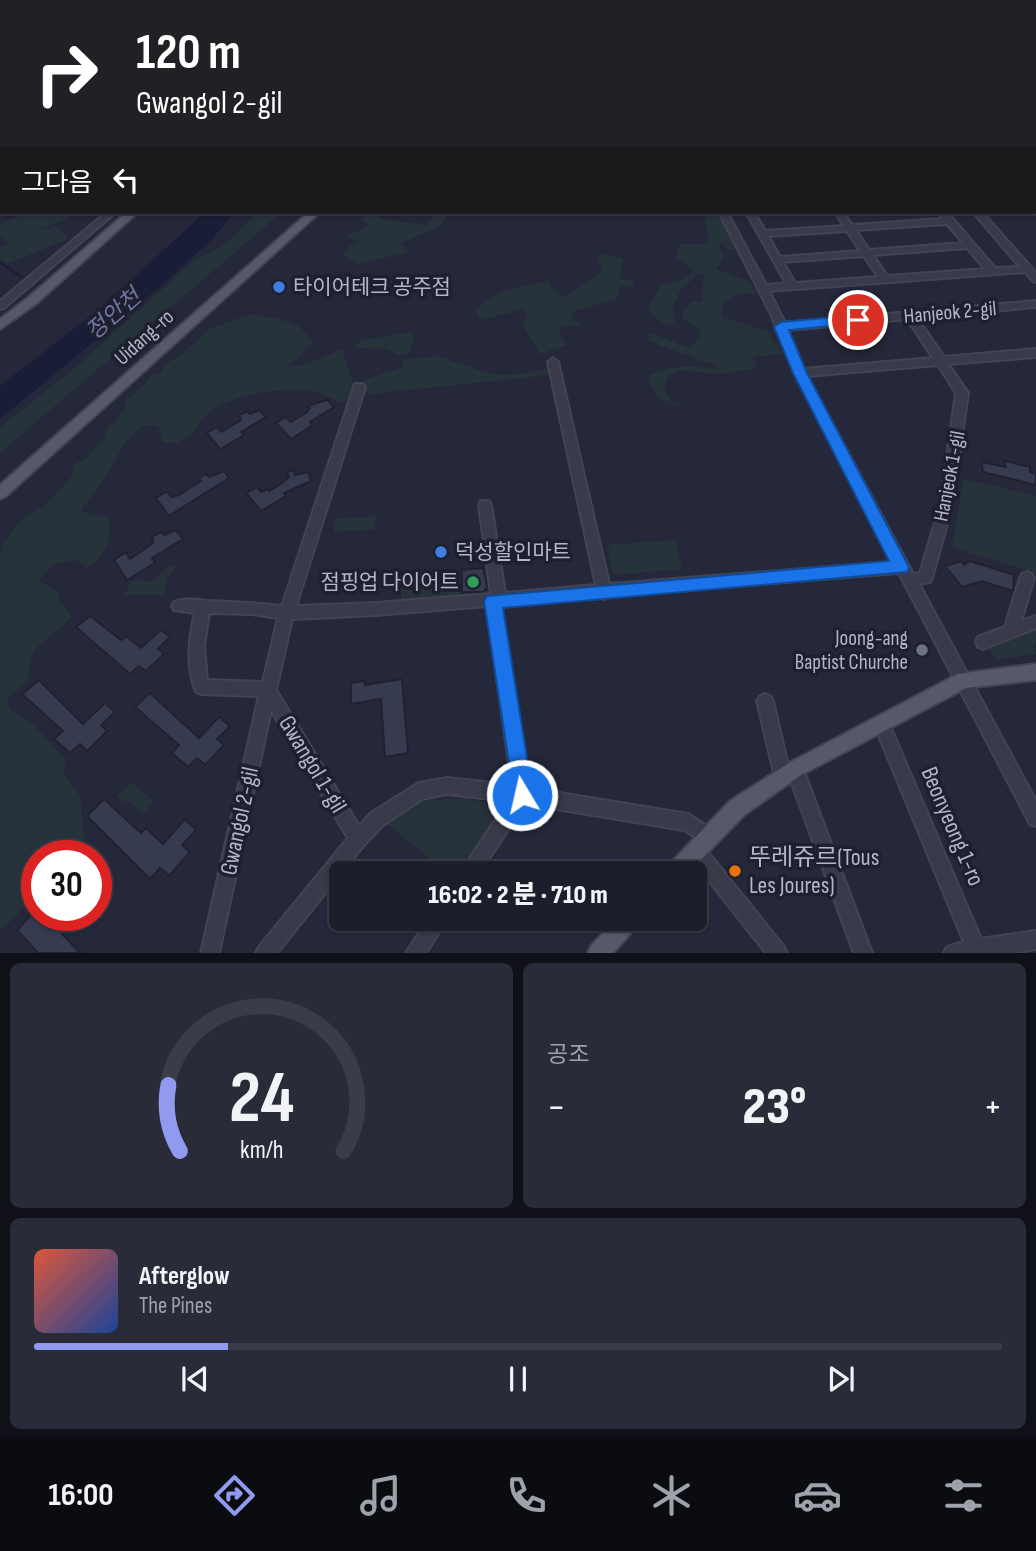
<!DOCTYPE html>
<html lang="ko">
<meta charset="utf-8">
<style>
:root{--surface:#1c1e2c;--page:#292b38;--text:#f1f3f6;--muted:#a0a2a9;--line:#3a3c48;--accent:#909aef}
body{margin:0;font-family:"Sofia Sans Condensed","Noto Sans KR",sans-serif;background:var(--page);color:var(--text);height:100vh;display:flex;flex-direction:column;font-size:26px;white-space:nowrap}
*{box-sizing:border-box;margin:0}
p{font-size:23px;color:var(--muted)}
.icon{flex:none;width:38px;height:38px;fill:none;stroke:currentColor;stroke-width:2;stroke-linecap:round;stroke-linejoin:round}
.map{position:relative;height:953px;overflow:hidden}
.details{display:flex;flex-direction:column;gap:10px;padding:10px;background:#0f1018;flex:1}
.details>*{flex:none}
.hud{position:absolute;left:0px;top:0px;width:1036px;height:214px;box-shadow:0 2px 5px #0004,0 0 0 2px var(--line);background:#202124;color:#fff;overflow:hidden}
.speed{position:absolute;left:21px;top:840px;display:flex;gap:14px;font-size:35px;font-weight:700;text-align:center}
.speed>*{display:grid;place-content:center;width:91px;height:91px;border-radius:50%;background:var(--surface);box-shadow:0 2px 5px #0004,0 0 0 2px var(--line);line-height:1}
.speed .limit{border:10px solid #d22;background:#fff;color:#111}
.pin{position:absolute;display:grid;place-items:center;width:60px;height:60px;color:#fff;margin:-30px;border:4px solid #fff;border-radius:50%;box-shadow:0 2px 7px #0007}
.me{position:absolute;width:77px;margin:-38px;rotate:351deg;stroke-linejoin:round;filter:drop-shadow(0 0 5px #0008)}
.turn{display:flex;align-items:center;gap:24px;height:147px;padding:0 21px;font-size:32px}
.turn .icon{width:91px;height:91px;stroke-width:2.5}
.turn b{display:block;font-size:49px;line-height:60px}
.then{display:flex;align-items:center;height:66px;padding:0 21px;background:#0003;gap:14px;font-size:26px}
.big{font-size:52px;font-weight:800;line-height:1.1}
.details .widget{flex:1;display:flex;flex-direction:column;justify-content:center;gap:10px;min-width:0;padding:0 24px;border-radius:10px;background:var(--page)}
.details .dial{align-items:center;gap:0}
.dial svg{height:182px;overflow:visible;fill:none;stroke:var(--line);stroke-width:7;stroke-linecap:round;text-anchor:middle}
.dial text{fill:var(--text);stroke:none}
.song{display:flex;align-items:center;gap:21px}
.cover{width:84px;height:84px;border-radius:10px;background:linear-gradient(135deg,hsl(10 70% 55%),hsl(220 70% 35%))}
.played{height:7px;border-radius:4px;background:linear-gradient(90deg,var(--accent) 20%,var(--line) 20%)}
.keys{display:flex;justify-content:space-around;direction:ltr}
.heat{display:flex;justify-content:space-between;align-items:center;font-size:38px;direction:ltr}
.details .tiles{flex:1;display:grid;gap:10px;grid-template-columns:1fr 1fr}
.widget:last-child{grid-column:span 2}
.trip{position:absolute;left:329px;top:861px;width:378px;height:70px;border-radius:10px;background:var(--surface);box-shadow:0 2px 5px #0004,0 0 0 2px var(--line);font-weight:800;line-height:70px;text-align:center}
.tabs{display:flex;height:112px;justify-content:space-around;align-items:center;background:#0b0c12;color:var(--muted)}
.tabs .icon{width:49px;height:49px}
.tabs .selected{color:var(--accent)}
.tabs b{font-size:32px;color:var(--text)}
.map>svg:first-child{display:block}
</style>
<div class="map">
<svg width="1036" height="953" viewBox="0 0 1036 953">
<rect width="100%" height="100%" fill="#25283a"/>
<g fill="#27333b">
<path d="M 28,212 L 81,212 L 35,232 L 55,226 L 68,237 L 63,241 L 7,264 L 0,258 L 0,248 L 10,243 L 0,237 L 0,224 Z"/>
<path d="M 259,212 L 282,212 L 0,453 L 0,427 L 79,365 L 192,262 L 224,245 Z"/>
<path d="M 439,212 L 449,212 L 440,226 L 401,243 L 409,252 L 357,264 L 342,254 L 350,246 L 360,242 L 345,235 L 361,230 L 368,225 L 362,217 L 376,214 L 380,219 L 426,225 L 435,213 Z"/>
<path d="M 700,212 L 718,212 L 736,249 L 728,250 L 723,243 L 718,244 L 724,256 L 716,269 L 748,281 L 758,294 C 742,292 733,293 722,306 L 723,317 C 732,319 762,330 767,330 L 782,354 L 753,357 L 757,368 L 718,374 L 680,370 L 669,376 L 664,386 L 671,401 L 689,406 C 663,404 656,402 648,376 C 670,365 691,365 714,369 L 716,366 L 648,341 L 650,333 L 690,348 L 701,334 L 697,327 L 683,318 L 683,312 L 692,302 L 702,301 L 704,274 L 699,273 L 680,291 L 672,309 L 676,326 C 664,325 654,319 648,308 L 662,284 L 681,281 L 694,271 L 677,258 L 679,244 L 705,244 L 709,241 L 705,215 Z"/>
<path d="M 598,254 L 623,258 L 620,276 L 623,280 L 633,280 L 633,287 L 621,286 L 617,299 L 575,311 L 571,317 L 582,325 L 562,327 L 559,332 L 566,345 L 540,354 L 522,323 L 528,318 L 524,309 L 480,320 L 474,309 L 503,291 L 548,281 L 562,298 L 597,276 L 603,269 L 597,260 Z"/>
<path d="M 248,315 C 260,315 287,320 298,326 C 305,330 306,338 315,340 L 297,359 L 289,364 L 289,367 L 307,364 L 342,349 L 355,390 L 349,401 C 337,404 330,396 318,393 C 283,384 204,395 193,435 L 176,443 L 164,442 L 160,436 L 162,432 L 157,426 L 144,425 C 121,443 119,455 105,478 C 98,489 89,499 81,510 L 89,515 L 108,517 C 115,537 104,558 86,568 L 76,560 C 57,562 48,565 39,581 L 58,592 L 60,602 L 72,616 C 53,639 24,644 29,680 L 11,695 L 7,702 L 12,711 L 34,725 L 66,761 L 63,772 L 80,796 L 85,848 L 80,856 L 37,856 L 37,895 L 0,931 L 0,553 L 3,551 L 1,545 L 24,517 L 45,506 L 72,476 L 73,464 L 84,460 L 105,438 L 108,426 L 116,423 L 116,419 L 125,410 L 125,401 L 145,384 L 150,376 L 160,373 L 165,364 L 181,355 L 209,329 Z"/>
<path d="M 410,332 L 414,338 L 410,352 L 398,355 L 387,349 L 354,348 L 361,340 Z"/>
<path d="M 437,356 L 494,375 L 516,375 L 550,368 L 549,375 L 370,394 L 364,389 L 362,381 L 402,367 L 404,360 Z"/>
<path d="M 964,479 L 1036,496 L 1036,573 L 952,547 Z"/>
<path d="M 376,516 L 375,529 L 334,532 L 335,519 Z"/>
<path d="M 675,540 L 682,569 L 613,575 L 608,545 Z"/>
<path d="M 176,565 L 167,580 L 164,595 L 124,595 L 132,581 L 141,579 L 150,582 L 168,567 Z"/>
<path d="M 456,576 L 461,598 L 401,603 L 401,588 L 446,585 L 446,577 Z"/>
<path d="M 1036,629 L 1036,643 L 1033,645 L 1036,654 L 997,659 L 988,649 Z"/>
<path d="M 132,782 L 154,802 L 143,814 L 128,800 L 125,803 L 117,796 Z"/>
<path d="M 463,798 L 492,804 L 497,817 L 459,873 L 448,873 L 386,823 L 422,801 Z"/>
</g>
<path fill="#191d37" d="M 205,212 L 235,212 L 212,239 L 160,287 L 0,419 L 0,386 L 103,306 Z"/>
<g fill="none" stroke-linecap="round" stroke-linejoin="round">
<g stroke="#191d37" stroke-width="2">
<path d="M 56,254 L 101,216"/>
<path d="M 0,262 L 26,280"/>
<path d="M 0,300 L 14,289"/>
</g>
</g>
<g fill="#373b50" stroke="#202231" stroke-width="2">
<path d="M 327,400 L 334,407 L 310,422 L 313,425 L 291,439 L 276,423 L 286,417 L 290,422 L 306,413 L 310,408 L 307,406 Z"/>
<path d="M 260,410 L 266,417 L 241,432 L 244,435 L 220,449 L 207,433 L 217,427 L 221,432 L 241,420 L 239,415 L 247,411 L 250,414 Z"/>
<path d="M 1005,461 L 1030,467 L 1030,472 L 1036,474 L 1036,485 L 983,472 L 982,462 L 1006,467 Z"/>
<path d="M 293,470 L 295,475 L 308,472 L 311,481 L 284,493 L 286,496 L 261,511 L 246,493 L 257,487 L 261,492 L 268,489 L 269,491 L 281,484 L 289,477 L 287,472 Z"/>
<path d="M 224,471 L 229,478 L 169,516 L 156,498 L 167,491 L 171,497 L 179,495 L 201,481 L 199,478 L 206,474 L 209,477 Z"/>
<path d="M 176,530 L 183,539 L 152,558 L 155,563 L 127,580 L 114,560 L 126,552 L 130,559 L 153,543 L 152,537 L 161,532 L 164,535 Z"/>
<path d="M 961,561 L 964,565 L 970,561 L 1014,575 L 1013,591 L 982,581 L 962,587 L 945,566 Z"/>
<path d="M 483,568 L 487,587 L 483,592 L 462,592 L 462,570 Z"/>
<path d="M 90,616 L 121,640 L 126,636 L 141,648 L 161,630 L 170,637 L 158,649 L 164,654 L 146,671 L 139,666 L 130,674 L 76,627 Z"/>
<path d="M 402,679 L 408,753 L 385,757 L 381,699 L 351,704 L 351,683 L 364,681 L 365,685 Z"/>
<path d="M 39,680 L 83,724 L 105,703 L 115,712 L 101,725 L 107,731 L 87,751 L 80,744 L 70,753 L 54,739 L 63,731 L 22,694 Z"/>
<path d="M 150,693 L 199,738 L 219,717 L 230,726 L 217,739 L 224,745 L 205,765 L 197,758 L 188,767 L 172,753 L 179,745 L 135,707 Z"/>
<path d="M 104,799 L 141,833 L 146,828 L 163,844 L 185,819 L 196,830 L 182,845 L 190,852 L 169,876 L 160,868 L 150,879 L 87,816 Z"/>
<path d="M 37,909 L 37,915 L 44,915 L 80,953 L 38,953 L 17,930 Z"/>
</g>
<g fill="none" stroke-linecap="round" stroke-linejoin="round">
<g stroke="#424453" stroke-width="4">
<g id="minor">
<path d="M 913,0 L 920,0 L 921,2 L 914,2 Z"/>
<rect x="1034" y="78" width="2" height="5"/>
<rect x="1034" y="107" width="2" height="4"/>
<rect x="1034" y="126" width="2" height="5"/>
<rect x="1034" y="140" width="2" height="4"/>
<rect x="1034" y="152" width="2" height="6"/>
<path d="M 1036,184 L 1036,190 L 1034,191 L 1034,185 Z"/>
<path d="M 107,212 L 116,212 L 4,308 L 0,309 L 0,301 Z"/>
<path d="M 719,212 L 727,212 L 766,285 L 786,283 L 746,212 L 754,212 L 765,231 L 844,226 L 835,212 L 843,212 L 852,225 L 943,219 L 938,212 L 947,212 L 995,268 L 1020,267 L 973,212 L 982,212 L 1036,273 L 1036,282 L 1033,281 L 1025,272 L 769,291 L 785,323 L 1036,301 L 1036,307 L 917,318 L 944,357 L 1036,349 L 1036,357 L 948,364 L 968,393 L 952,506 L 932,578 L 930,582 L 919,584 L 1036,801 L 1036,826 L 1030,824 L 899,573 L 609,596 L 604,599 L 599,597 L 504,605 L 501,606 L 529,788 L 688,814 L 716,832 L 718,838 L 716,844 L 710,846 L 684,830 L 526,804 L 479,873 L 460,873 L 508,801 L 447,794 L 422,799 L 383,825 L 364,845 L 277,953 L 256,953 L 259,947 L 348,838 L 271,710 L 219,953 L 201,953 L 259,696 L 201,694 L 196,692 C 186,668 189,637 195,613 L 174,610 L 172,606 L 174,602 C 184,598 197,600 208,601 C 233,602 257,603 282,606 L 355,384 L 363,384 L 365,387 L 296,606 L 376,603 L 491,594 L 479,505 L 481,501 L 489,501 L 491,505 L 505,593 L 596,585 L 548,362 L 553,358 L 558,362 L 609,584 L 893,562 L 795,373 L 771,314 ZM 947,224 L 963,243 L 869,250 L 856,230 ZM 847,231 L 860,251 L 780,257 L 768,236 ZM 967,248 L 985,269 L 887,276 L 873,255 ZM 864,256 L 878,277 L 795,283 L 783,262 ZM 907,319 L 933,358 L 804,369 L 788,330 ZM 938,365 L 956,393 L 940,506 L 920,573 L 913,574 L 807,376 ZM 487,606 L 512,785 L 447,778 L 419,783 L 371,813 L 359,826 L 276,690 L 292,619 L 376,615 ZM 209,613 L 252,614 L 278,618 L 263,682 L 207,680 L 204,646 Z"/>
<path d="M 1027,572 L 1032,574 L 1034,578 L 1021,621 L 1036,616 L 1036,628 L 983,649 L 978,647 L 976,642 L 978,637 L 1005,627 L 1020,578 L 1022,574 Z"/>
<path d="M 765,694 L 770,696 L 773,701 L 788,766 L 795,761 L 801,763 L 803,769 L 872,953 L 854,953 L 790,778 L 789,783 L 783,785 L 777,783 L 775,777 L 757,701 L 760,696 Z"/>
<path d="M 882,717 L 887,719 L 981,939 L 1036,931 L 1036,949 L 1014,953 L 944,953 L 947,947 L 964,942 L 874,724 L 877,719 Z"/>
<path d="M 697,844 L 703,846 L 784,947 L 787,953 L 766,953 L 691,858 L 689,852 L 691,846 Z"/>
<path d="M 428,919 L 447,919 L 426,953 L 406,953 Z"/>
</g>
</g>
<g stroke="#424453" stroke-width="4">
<g id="major">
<path d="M 287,0 L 295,0 L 287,2 Z"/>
<path d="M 299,0 L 307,0 L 299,2 Z"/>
<path d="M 437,0 L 445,0 L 445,2 L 438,2 Z"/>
<rect x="1034" y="10" width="2" height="4"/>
<path d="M 127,212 L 138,212 L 37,303 L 0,329 L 0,319 L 29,297 Z"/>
<path d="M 309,212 L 320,212 L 5,497 L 0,499 L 0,485 Z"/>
<path d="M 1036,664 L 1036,680 L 966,688 L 801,775 L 744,815 L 688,873 L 665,873 L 668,866 L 730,801 L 789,763 L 958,674 Z"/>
<path d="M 616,919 L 640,919 L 637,926 L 613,953 L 588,953 L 591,946 Z"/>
</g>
</g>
<g stroke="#414352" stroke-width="3">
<rect id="highway" x="84" y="0" width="8" height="2"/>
</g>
<use href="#minor" fill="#393b4b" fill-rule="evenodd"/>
<use href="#major" fill="#57596a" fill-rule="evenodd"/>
<use href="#highway" fill="#706d56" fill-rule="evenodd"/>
</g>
<path fill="#1a73e8" stroke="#114b97" stroke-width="2" d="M 858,315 L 865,320 L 863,323 L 789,330 L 807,373 L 909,567 L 907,572 L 503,608 L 533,795 L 530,802 L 522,806 L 515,802 L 484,601 L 487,596 L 889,561 L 793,373 L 774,327 L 781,322 Z"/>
<g fill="#3f7fe0" stroke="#1e202f" stroke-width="2.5">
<circle cx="279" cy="287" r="7"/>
<circle cx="441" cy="552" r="7"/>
</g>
<circle fill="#2e9e5b" stroke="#1e202f" stroke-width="2.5" cx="473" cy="582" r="7"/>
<circle fill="#6b7280" stroke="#1e202f" stroke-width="2.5" cx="922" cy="650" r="7"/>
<circle fill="#e8710a" stroke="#1e202f" stroke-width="2.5" cx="735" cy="871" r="7"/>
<g text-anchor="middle" stroke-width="7" stroke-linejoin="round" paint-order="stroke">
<g font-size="21" fill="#b4b6c6" stroke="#1e202f" text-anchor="start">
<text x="293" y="294">타이어테크 공주점</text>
<text x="455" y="559">덕성할인마트</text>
<text x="459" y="589" text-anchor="end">점핑업 다이어트</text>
<text x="908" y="645" text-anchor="end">Joong-ang<tspan x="908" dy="24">Baptist Churche</tspan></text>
</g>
<g font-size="21" fill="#b4b6c6" stroke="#1e202f">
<text transform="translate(950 312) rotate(-5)" y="7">Hanjeok 2-gil</text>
<text transform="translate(144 337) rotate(-42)" y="7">Uidang-ro</text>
<text transform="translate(949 476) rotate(-79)" y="7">Hanjeok 1-gil</text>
</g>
<g font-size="23" font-style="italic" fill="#7077a2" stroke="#1e202f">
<text transform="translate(113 314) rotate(-41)" y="8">정안천</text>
</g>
<g font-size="24" fill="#b4b6c6" stroke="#1e202f">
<text transform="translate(313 764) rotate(59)" y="8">Gwangol 1-gil</text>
<text transform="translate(239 821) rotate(-78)" y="8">Gwangol 2-gil</text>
<text transform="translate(953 826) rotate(67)" y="8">Beonyeong 1-ro</text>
</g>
<g font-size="24" fill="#b4b6c6" stroke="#1e202f" text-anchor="start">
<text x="749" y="865">뚜레쥬르(Tous<tspan x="749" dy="28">Les Joures)</tspan></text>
</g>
</g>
</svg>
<div class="speed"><div class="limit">30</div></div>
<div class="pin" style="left:858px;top:320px;background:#d93025"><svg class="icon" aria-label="arrive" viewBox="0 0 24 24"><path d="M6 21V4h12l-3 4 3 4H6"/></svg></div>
<svg class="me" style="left:522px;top:795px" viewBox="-20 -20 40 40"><circle r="17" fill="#1a73e8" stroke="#fff" stroke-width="3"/><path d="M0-11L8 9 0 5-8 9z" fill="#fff"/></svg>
<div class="trip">16:02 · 2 분 · 710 m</div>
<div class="hud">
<div class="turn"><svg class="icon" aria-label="right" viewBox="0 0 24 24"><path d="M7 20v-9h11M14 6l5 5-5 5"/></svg><div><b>120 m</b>Gwangol 2-gil</div></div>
<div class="then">그다음<svg class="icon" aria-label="left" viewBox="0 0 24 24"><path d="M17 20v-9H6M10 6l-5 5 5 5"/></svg></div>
</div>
</div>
<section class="details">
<div class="tiles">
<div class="widget dial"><svg viewBox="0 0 100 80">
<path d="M14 69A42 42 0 1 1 86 69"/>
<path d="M14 69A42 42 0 0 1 9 40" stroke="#909aef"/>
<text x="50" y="56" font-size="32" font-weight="700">24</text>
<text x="50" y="72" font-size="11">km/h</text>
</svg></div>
<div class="widget"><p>공조</p>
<div class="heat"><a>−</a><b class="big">23°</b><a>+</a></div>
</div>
<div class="widget">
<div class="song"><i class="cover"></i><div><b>Afterglow</b><p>The Pines</p></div></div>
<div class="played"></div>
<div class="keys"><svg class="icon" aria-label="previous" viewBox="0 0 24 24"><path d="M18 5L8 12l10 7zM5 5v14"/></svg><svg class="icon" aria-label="pause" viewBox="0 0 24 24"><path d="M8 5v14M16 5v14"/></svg><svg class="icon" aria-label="next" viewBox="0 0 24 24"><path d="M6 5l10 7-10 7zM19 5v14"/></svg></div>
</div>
</div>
</section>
<nav class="tabs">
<b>16:00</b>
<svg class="icon selected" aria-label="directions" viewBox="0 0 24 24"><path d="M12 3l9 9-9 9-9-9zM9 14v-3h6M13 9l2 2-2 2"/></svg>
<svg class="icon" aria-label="music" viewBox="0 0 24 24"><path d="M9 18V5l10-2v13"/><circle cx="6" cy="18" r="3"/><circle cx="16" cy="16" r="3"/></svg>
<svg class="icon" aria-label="phone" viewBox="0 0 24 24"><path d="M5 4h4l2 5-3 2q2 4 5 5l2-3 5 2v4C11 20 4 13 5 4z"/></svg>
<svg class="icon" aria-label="climate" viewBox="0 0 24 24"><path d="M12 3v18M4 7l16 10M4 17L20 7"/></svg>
<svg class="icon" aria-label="car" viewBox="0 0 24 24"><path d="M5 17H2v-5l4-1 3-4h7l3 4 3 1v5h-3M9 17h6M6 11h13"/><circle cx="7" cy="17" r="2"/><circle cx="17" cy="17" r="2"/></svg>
<svg class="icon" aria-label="filters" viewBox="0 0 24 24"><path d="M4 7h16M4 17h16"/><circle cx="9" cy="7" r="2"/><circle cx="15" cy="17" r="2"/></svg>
</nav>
